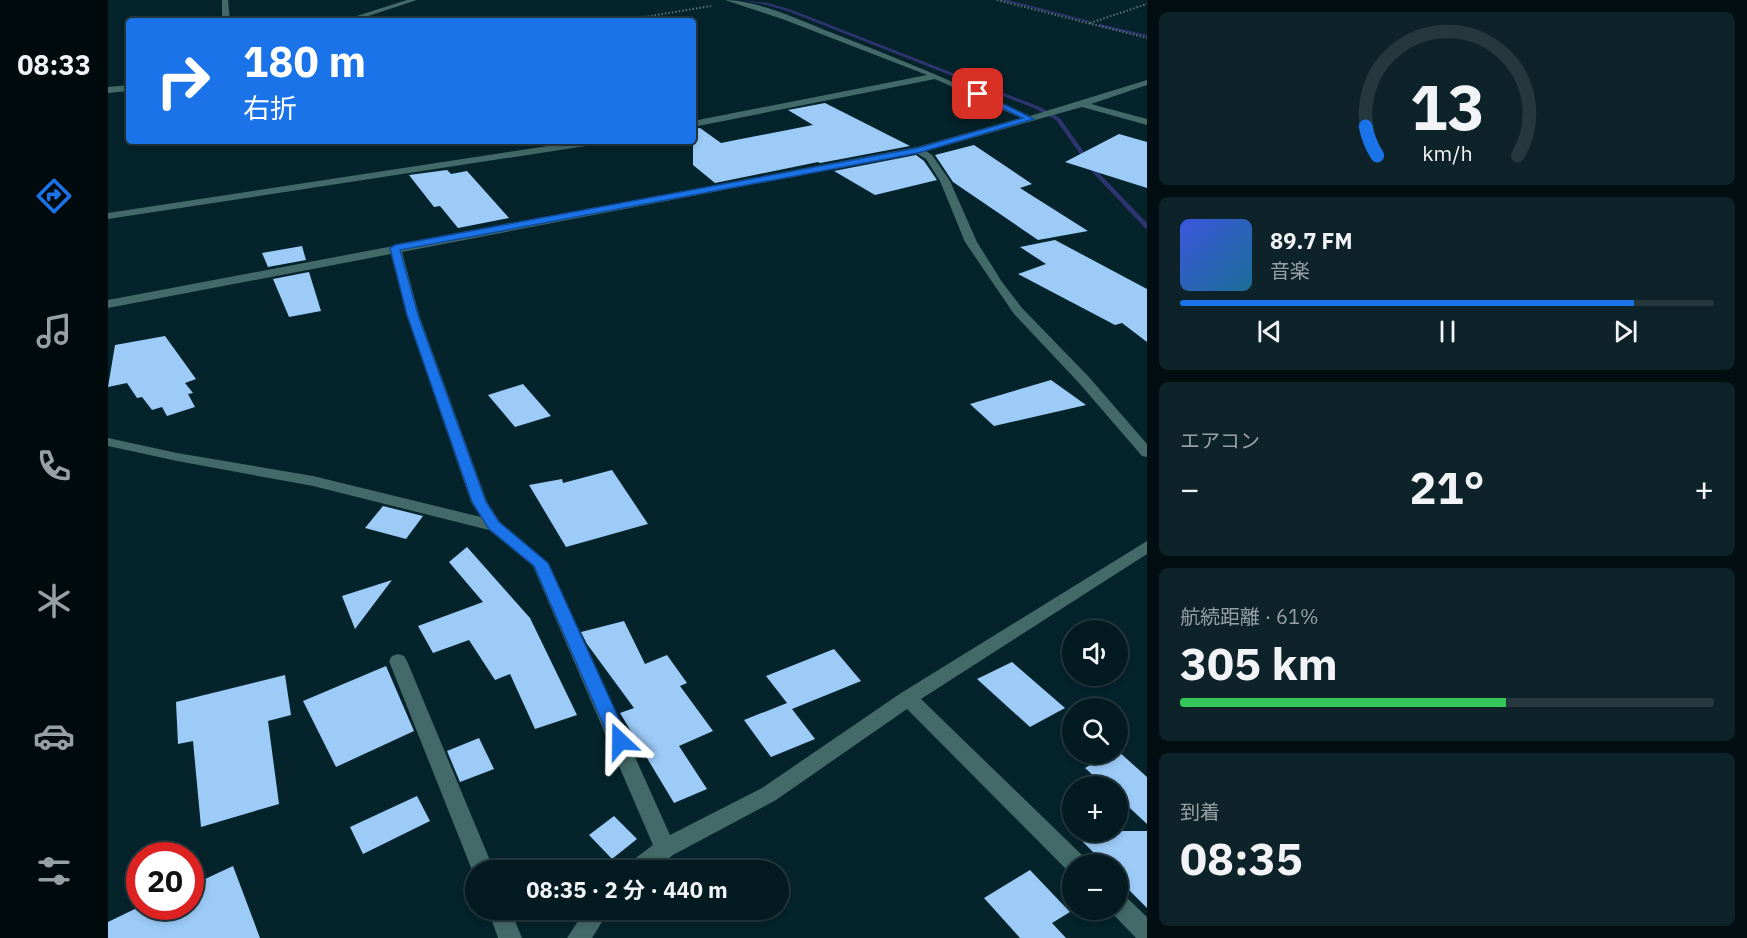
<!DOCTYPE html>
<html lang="ja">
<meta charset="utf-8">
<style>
:root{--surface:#031a20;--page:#0d2329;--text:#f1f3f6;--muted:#97a1a5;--line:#24383e;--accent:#1a73e8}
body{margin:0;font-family:"IBM Plex Sans","Noto Sans JP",sans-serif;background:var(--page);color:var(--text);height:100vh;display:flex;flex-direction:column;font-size:22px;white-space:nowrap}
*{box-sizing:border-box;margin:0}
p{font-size:20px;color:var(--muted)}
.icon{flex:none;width:33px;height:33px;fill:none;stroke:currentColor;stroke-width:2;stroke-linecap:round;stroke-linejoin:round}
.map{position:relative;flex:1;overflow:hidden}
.panel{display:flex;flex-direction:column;gap:12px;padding:12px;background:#020e12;width:600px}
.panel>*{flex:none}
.hud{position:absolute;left:18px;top:18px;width:570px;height:126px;border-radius:6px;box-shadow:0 3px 9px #0003,0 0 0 2px var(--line);background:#1a73e8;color:#fff;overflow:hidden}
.controls{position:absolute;left:954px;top:620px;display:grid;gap:12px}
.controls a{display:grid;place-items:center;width:66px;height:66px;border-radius:50%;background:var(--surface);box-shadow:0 3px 9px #0003,0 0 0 2px var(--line);font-size:30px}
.speed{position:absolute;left:18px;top:842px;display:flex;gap:12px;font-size:30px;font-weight:700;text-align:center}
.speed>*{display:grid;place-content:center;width:78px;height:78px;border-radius:50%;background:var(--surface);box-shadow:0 3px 9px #0003,0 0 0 2px var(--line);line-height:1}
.speed .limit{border:9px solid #d22;background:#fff;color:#111}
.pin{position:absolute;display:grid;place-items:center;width:51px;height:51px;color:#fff;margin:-26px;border-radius:12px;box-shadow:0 3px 9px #0006}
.me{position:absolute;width:66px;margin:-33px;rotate:337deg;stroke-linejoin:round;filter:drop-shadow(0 0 4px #0008)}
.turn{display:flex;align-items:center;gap:21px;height:126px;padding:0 18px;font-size:27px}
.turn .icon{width:78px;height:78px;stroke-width:2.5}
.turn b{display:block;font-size:42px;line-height:51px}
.big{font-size:45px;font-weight:700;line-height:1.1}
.panel .tile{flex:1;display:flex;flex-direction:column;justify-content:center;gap:9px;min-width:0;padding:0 21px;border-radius:9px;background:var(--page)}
.panel .dial{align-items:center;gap:0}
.dial svg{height:156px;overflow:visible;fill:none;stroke:var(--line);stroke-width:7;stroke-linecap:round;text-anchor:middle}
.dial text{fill:var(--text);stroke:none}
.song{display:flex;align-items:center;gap:18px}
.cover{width:72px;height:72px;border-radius:9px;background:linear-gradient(135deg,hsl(230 70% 55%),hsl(200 70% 35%))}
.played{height:6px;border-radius:3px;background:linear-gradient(90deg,var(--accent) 85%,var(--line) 85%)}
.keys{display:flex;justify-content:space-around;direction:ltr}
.heat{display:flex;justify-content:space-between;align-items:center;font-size:33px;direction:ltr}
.charge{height:9px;border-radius:4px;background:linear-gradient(90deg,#34c759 61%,var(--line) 0)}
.trip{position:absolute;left:357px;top:860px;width:324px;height:60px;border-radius:30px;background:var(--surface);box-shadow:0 3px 9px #0003,0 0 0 2px var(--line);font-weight:700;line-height:60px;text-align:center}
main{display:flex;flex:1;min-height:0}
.tab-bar{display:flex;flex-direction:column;width:108px;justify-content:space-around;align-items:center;background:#010a0d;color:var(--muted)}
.tab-bar .icon{width:42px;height:42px}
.tab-bar .active{color:var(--accent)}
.tab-bar b{font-size:27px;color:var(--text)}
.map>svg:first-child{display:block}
</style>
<main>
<nav class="tab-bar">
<b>08:33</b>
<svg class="icon active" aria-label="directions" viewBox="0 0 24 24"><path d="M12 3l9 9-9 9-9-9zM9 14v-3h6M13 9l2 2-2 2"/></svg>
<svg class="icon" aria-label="music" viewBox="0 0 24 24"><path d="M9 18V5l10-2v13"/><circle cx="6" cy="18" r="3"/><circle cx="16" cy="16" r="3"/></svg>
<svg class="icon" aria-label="phone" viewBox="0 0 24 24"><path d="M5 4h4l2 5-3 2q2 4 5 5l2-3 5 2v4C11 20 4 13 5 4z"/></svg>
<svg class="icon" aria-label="climate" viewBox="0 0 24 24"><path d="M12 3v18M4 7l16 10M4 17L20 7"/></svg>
<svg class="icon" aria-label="car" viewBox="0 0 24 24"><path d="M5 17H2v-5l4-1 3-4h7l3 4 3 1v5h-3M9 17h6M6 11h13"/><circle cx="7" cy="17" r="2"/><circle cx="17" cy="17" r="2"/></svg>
<svg class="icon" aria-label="filters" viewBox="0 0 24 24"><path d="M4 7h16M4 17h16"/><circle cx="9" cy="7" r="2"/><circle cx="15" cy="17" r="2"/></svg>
</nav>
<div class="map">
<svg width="1039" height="938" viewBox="0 0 1039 938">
<rect width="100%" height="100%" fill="#04232b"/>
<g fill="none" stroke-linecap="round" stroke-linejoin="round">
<g fill="#2d346e" fill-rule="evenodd">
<path d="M 634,0 L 660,3 L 684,10 L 932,107 L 952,118 L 990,172 L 1039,223 L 1039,229 L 1037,228 L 986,174 L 948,120 L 928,109 L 682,12 L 659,5 Z"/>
<path d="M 893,0 L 900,0 L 982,21 L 980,22 Z"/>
<path d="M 992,24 L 1039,35 L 1039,37 L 990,26 Z"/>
</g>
</g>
<g fill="#9ccbf8">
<path d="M 717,103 L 802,146 L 712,163 L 710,162 L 607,183 L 585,165 L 585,129 L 592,128 L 613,143 L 633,139 L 705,125 L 680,110 Z"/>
<path d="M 1011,134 L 1039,142 L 1039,188 L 957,162 Z"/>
<path d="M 866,145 L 924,184 L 912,188 L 980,231 L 930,240 L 845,182 L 827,155 Z"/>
<path d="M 808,155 L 816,161 L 829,180 L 767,195 L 726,171 Z"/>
<path d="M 339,170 L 343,174 L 359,171 L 401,218 L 350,228 L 332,206 L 326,207 L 301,175 Z"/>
<path d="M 947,240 L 1039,289 L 1039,342 L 1014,323 L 1007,325 L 910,274 L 938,264 L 912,247 Z"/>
<path d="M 194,246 L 198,260 L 160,267 L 154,253 Z"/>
<path d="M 201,272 L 213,311 L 181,317 L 165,279 Z"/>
<path d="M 57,336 L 88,379 L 77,383 L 85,393 L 80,394 L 87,407 L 59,416 L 54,407 L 44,410 L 34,397 L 29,398 L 19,383 L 0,387 L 7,345 Z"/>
<path d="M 943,380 L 978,405 L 886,426 L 862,404 Z"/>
<path d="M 415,384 L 443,416 L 407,427 L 380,395 Z"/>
<path d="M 504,470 L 540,524 L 458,547 L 421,485 L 454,479 L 455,483 Z"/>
<path d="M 275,506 L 315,516 L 298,539 L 257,528 Z"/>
<path d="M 359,547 L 422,618 L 469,715 L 427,729 L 402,674 L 387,680 L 361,640 L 325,653 L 310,626 L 375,602 L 341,562 Z"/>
<path d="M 284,580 L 247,629 L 234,596 Z"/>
<path d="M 516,621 L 537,664 L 559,655 L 579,683 L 572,686 L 605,731 L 571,746 L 599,789 L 566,803 L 512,713 L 526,708 L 479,644 L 473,632 Z"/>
<path d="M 726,649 L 753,681 L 684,709 L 707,739 L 663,757 L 636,720 L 679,703 L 658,676 Z"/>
<path d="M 904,662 L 957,708 L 922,727 L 869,679 Z"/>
<path d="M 278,666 L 306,731 L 228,767 L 195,701 Z"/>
<path d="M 177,675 L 183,715 L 160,721 L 171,804 L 93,827 L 85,741 L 70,744 L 68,702 Z"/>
<path d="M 371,738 L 386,769 L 352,782 L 339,751 Z"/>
<path d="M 1010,751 L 1039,777 L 1039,824 L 1010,797 L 1010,786 L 997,786 L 977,768 L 1002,753 L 1010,755 Z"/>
<path d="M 309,796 L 322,821 L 255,854 L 242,827 Z"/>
<path d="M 506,816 L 529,839 L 504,859 L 481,835 Z"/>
<path d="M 964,831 L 1039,831 L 1039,908 L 1010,879 L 1010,864 L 997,864 Z"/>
<path d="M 125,866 L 152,938 L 0,938 L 0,922 L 33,906 L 82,906 L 82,886 Z"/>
<path d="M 922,870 L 962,912 L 944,923 L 958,938 L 912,938 L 876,898 Z"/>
</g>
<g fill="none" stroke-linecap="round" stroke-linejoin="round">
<g stroke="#5b737a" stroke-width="2" stroke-dasharray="1.5 2" stroke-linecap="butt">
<path d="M 889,0 L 1039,38"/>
<path d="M 512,21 L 603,6"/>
<path d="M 982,23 L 1039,4"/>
</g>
<g fill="#436a68" fill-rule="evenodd">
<path d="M 114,0 L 120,0 L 122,21 L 114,21 Z"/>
<path d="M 299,0 L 309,0 L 245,21 L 233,21 Z"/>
<path d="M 617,0 C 649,0 691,20 722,32 C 790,58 856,86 922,116 L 1039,80 L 1039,85 L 983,104 L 1039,119 L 1039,125 L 974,107 L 818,151 L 824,155 L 842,181 L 869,242 L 894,282 L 914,308 L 981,377 L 1039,444 L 1039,457 L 1034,456 L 971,383 L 906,314 L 857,242 L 832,181 L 818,159 L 808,153 L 294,252 L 311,315 L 379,502 L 392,522 L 440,563 L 562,835 L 654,788 L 793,693 L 1039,541 L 1039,554 L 813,699 L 976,857 L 979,864 L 964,864 L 964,873 L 960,871 L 799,709 L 668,800 L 565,855 L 546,870 L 518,870 L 521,863 L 545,845 L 425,566 L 381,530 L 205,486 L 69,461 L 0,446 L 0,438 L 69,453 L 205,476 L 373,517 L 363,502 L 299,315 L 283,254 L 0,308 L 0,300 L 809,147 L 913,118 L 827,79 L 585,127 L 585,121 L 819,75 L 677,20 Z"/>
<path d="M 21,85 L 21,91 L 0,93 L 0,87 Z"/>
<path d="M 473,141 L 496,141 L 491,144 L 0,219 L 0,213 Z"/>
<path d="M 290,654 L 296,656 L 299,661 L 386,870 L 368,870 L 368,877 L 364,870 L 281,661 L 284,656 Z"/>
<path d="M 1010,894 L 1018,897 L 1039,917 L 1039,938 L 1028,938 L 1002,911 L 1001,909 L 1010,909 Z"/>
<path d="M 380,909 L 402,909 L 414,938 L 390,938 Z"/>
<path d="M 478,909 L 502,909 L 484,938 L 459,938 Z"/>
</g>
</g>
<path fill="#1a73e8" stroke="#114b97" stroke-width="1.5" d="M 868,93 L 873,93 L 926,119 L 810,153 L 292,250 L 310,315 L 378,502 L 391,522 L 440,563 L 521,741 L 518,747 L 512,749 L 505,747 L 426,566 L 381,529 L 364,502 L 299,315 L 282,248 L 287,245 L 809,148 L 915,118 L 868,96 Z"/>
</svg>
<div class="controls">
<a><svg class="icon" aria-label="sound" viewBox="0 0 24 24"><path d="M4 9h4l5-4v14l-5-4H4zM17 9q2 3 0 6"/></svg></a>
<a><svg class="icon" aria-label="search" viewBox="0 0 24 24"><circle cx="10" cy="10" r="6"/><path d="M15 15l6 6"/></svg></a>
<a>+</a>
<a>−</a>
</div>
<div class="speed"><div class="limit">20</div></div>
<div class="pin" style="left:870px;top:94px;background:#d93025"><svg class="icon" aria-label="arrive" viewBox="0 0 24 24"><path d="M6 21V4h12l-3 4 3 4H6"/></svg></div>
<svg class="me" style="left:512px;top:741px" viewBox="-20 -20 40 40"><path d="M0-17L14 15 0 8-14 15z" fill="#1a73e8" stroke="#fff" stroke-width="4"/></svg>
<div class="trip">08:35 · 2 分 · 440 m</div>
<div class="hud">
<div class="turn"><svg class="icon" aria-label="right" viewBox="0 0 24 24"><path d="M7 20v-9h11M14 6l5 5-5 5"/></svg><div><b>180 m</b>右折</div></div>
</div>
</div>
<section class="panel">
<div class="tile dial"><svg viewBox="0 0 100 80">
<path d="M14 69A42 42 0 1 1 86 69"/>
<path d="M14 69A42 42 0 0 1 8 54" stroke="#1a73e8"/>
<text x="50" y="56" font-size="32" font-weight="700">13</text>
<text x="50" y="72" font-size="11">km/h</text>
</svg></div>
<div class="tile">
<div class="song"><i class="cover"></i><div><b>89.7 FM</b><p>音楽</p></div></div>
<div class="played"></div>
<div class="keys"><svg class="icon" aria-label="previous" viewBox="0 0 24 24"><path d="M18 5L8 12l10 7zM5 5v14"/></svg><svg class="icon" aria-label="pause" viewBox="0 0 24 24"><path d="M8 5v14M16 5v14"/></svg><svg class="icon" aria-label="next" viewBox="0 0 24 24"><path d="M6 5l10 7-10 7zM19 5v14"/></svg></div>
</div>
<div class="tile"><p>エアコン</p>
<div class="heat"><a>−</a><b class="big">21°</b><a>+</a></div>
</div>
<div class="tile"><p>航続距離 · 61%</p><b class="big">305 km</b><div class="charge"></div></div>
<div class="tile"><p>到着</p><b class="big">08:35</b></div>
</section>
</main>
